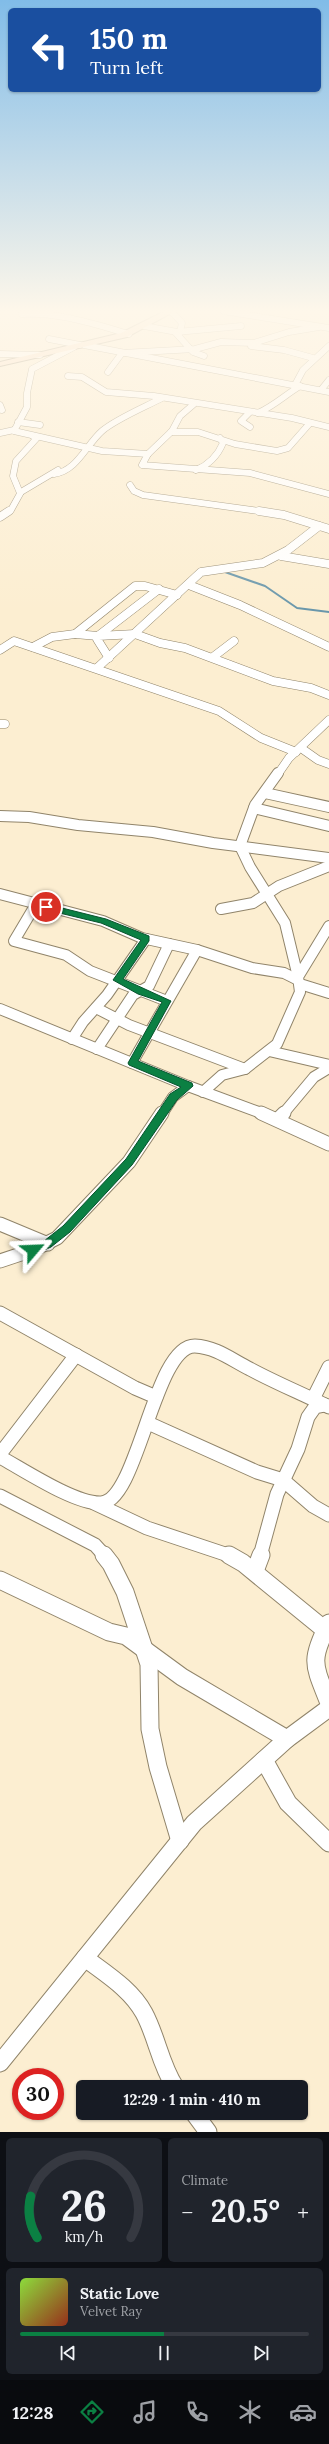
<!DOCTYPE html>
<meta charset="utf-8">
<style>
:root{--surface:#171b24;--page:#20242c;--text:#f1f3f6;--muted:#9ea1a6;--line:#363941;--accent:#0b8043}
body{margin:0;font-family:Lora,serif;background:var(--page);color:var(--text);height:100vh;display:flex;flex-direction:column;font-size:15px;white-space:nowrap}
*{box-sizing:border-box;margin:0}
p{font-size:13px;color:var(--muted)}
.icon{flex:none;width:22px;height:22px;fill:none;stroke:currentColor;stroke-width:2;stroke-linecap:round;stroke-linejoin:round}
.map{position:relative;height:2132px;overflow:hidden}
.panel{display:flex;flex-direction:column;gap:6px;padding:6px;background:#0d0f14;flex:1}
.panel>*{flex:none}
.hud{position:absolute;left:8px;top:8px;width:313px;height:84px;border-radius:6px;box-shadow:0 1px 3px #0004;background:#1a4fa0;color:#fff;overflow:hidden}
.speed{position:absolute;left:12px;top:2068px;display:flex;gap:8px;font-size:20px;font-weight:700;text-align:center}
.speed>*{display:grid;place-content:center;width:52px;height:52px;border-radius:50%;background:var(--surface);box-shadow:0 1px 3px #0004;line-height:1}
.speed .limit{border:6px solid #d22;background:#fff;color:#111}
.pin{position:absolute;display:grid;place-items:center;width:34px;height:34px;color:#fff;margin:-17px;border:2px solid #fff;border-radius:50%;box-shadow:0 1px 4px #0007}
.me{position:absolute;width:44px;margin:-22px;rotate:64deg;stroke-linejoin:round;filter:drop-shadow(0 0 3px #0008)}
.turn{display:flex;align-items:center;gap:14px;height:84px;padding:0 16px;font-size:18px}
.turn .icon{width:52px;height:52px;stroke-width:2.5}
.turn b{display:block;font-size:28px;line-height:34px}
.big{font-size:30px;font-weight:700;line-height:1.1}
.panel .tile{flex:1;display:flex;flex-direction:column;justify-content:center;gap:6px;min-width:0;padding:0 14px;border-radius:6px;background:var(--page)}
.panel .dial{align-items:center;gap:0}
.dial svg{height:104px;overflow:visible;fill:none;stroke:var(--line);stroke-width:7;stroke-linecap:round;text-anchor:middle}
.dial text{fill:var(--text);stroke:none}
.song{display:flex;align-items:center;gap:12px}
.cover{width:48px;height:48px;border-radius:6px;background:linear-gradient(135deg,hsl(90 70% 55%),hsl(10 70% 35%))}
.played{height:4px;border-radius:2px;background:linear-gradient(90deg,var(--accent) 50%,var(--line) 50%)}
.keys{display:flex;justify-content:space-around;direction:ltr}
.heat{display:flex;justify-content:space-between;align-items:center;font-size:22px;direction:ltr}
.panel .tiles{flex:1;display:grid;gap:6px;grid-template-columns:1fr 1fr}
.tile:last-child{grid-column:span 2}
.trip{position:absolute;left:76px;top:2080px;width:232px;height:40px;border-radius:6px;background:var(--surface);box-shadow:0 1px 3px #0004;font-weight:700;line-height:40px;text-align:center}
.dock{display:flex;height:64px;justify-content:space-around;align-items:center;background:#090b0e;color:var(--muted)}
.dock .icon{width:28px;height:28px}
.dock .selected{color:var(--accent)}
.dock b{font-size:18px;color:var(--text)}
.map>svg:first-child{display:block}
</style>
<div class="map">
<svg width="329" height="2132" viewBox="0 0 329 2132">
<rect width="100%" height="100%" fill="#fceed1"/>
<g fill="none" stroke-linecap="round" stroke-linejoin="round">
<path stroke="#6a97ab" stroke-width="2" d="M 222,571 L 265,586 L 297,608 L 329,612"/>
<g stroke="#90846a" stroke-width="7">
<g id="street-far4">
<path d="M 171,311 L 182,323 L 180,332"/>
<path d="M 223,311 L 329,328"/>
<path d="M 22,314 C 59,312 94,324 129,334"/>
<path d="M 144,326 L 177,332 L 241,326"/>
<path d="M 175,332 L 193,352 L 204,356"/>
<path d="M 49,339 L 80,345"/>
<path d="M 84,345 L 329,392"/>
<path d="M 251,346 L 284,350 L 313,358"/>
<path d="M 74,347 L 32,369 L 27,393 L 27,407 L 14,431 L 102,451 L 148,454"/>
<path d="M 0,354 L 40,355"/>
<path d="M 108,372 L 122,353 L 195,349 L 221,342 L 254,343 L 289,332 L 319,327"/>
<path d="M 68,376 L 82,377 L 106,392 L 154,396 L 292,418 L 329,427"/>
<path d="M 295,385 L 303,370 L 329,346"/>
<path d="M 321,390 L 329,380"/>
<path d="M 194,404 L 180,416 L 172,431 L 148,454 L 142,465 L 250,473 L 329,494"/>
<path d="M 0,405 L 2,410"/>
<path d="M 250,412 L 241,421 L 250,427"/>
<path d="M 258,413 C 274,406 285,395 300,386"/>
<path d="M 18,422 L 40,425"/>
<path d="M 171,432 L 198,432 L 235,444 L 277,451 L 288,448 L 310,423"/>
<path d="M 0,433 L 14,430"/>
<path d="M 196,470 C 208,465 218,455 223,443 L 220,438"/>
<path d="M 54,474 C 77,471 86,445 102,431 C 116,419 145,407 162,398"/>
<path d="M 130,485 L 134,491 L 143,495 L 266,512"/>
<path d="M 20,493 L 13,476 L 16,461 L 36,439 L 33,436"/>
<path d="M 7,512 L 11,510 L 21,492 L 58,470"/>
</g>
</g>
<g stroke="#90846a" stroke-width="9">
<g id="street-far3">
<path d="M 259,511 L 284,515 L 329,529"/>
<path d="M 0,517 L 9,511"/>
<path d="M 281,556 L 329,564"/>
<path d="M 189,585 L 240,605 L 329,647"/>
<path d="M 75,634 L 98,636 L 159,589"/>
<path d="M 33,647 L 52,637 L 75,634 L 135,586 L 145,586 L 177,595"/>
<path d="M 0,650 L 14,641 L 219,711 L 261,738 L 296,752"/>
<path d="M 213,657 L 234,641"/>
<path d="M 109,658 L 97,639 L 98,636 L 135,634 L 160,643 L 185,648 L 273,681 L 311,688 L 329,695"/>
<path d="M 97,668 L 201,572 L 263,563 L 288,550 L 319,526"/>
<path d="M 0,724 L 5,724"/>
<path d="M 301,748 L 318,760 L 329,764"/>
<path d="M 278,774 L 289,758 L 329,720"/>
</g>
</g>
<g stroke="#90846a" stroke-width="12">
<g id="street-far2">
<path d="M 278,773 L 255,805 L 240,846 L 250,867 L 285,923 L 298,977"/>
<path d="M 265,793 L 329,807"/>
<path d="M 254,808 L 329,826"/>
<path d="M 0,816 L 29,817 L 78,825 L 153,832 L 213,843 L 329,858"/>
<path d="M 0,894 L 103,921 L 142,938 L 197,950 L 252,968 L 284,973 L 298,980"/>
<path d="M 36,904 L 14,941 L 66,955 L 90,971 L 167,1001"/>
<path d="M 221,909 L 253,903 L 279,886 L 329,866"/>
<path d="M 300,984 L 329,993"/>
<path d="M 96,1008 L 129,1025 L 245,1069"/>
<path d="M 0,1009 L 188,1086 L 264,1114"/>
<path d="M 72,1039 L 83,1022 L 107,995 L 146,939"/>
<path d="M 97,1049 L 133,995 L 149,986 L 169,944"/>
<path d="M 269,1051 L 329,1065"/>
<path d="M 132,1063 L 197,950"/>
<path d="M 203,1092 L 222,1075 L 245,1069 L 277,1044 L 300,992 L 298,977 L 329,926"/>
<path d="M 162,1114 L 173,1097 L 188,1086"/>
<path d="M 283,1114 L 314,1077 L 329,1068"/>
</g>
</g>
<g stroke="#90846a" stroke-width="15">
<g id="street-far1">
<path d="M 261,1113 L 329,1144"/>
<path d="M 278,1119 L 284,1113"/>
<path d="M 0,1224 L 48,1244"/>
<path d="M 0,1261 L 33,1250 L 57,1238 L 129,1162 L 162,1113"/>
<path d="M 0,1313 L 135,1388 L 156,1397"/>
<path d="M 313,1399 L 329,1367"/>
<path d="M 148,1423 L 257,1472 L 283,1480 L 313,1506 L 329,1515"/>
<path d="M 0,1454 L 76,1355"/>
<path d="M 0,1457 C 24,1470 75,1504 101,1503 C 138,1502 154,1345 195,1346 C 216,1347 232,1360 250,1369 C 276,1383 303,1394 329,1407"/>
<path d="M 0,1496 L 95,1545 L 105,1556"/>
<path d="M 94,1503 L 147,1528 L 231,1556"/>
<path d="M 260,1556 L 277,1494 L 298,1449 L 308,1417 L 315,1407 L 325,1405"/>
</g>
</g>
<g stroke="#90846a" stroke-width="19">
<g id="street">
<path d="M 104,1555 L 111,1564 L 125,1592 L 149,1664 L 150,1729 L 158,1767 L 180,1841"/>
<path d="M 229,1555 L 243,1563 L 325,1630"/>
<path d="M 255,1571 L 261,1555"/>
<path d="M 0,1580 L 109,1632 L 126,1636 L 182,1677 L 287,1739"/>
<path d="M 329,1623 C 309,1661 314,1665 329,1703"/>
<path d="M 264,1760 L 288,1803 L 329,1843"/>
<path d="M 85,1958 C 106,1974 131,1989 144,2013 C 157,2037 160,2064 175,2087"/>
<path d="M 0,2063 L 194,1823 L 287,1739 L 329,1708"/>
<path d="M 194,2113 L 208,2132"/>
</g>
</g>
<g stroke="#90846a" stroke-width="2">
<path id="secondary" d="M 165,311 L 175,311 L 127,337 L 0,366 L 0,362 L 121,333 Z"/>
</g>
<use href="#street-far4" stroke="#fff" stroke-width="6"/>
<use href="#street-far3" stroke="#fff" stroke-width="8"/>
<use href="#street-far2" stroke="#fff" stroke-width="10"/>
<use href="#street-far1" stroke="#fff" stroke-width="13"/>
<use href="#street" stroke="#fff" stroke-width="17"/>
<use href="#secondary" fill="#fbdfc6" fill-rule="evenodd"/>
</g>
<linearGradient id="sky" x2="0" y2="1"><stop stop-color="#81bce8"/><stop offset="0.51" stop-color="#fef7ea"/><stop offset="1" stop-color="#fef7ea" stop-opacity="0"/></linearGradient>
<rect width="329" height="610" fill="url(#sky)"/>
<path fill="#0b8043" stroke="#07532c" d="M 46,904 L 106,919 L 149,936 L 149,941 L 123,979 L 171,1001 L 138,1061 L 192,1083 L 193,1086 L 177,1100 L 132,1165 L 70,1232 L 51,1247 L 33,1255 L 30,1253 L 30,1247 L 44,1241 L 63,1226 L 126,1159 L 170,1094 L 181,1087 L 129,1065 L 128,1063 L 162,1002 L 138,994 L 113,980 L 141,940 L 101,923 L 43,909 L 43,905 Z"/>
</svg>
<div class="speed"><div class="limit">30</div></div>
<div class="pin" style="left:46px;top:907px;background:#d93025"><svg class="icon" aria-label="arrive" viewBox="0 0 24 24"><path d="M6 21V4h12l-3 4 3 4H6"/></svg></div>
<svg class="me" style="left:33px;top:1250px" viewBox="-20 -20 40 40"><path d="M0-17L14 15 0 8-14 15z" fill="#0b8043" stroke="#fff" stroke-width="4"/></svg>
<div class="trip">12:29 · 1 min · 410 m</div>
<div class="hud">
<div class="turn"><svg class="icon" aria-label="left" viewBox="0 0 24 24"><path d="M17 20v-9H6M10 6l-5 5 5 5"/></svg><div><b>150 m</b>Turn left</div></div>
</div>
</div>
<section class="panel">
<div class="tiles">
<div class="tile dial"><svg viewBox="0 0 100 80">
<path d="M14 69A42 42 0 1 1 86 69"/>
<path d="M14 69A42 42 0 0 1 9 37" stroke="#0b8043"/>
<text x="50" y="56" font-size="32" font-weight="700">26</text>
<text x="50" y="72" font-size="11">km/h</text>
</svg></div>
<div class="tile"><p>Climate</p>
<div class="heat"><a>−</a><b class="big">20.5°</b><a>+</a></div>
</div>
<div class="tile">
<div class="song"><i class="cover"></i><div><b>Static Love</b><p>Velvet Ray</p></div></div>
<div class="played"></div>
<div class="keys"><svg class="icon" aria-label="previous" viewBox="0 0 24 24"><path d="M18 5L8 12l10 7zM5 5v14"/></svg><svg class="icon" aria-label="pause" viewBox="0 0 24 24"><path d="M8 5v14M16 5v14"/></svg><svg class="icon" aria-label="next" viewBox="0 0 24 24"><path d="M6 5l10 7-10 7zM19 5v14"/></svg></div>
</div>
</div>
</section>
<nav class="dock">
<b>12:28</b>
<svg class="icon selected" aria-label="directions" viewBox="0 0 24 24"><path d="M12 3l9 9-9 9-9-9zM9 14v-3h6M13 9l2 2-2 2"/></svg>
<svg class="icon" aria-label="music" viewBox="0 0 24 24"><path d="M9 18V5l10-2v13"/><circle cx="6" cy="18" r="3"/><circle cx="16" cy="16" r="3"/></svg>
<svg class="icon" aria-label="phone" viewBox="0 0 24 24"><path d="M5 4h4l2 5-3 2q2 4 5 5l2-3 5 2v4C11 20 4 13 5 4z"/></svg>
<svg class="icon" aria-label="climate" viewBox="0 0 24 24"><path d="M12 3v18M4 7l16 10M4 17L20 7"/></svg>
<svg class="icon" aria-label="car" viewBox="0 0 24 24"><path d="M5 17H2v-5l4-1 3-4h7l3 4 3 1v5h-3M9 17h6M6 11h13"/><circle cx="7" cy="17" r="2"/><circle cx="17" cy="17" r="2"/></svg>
</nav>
